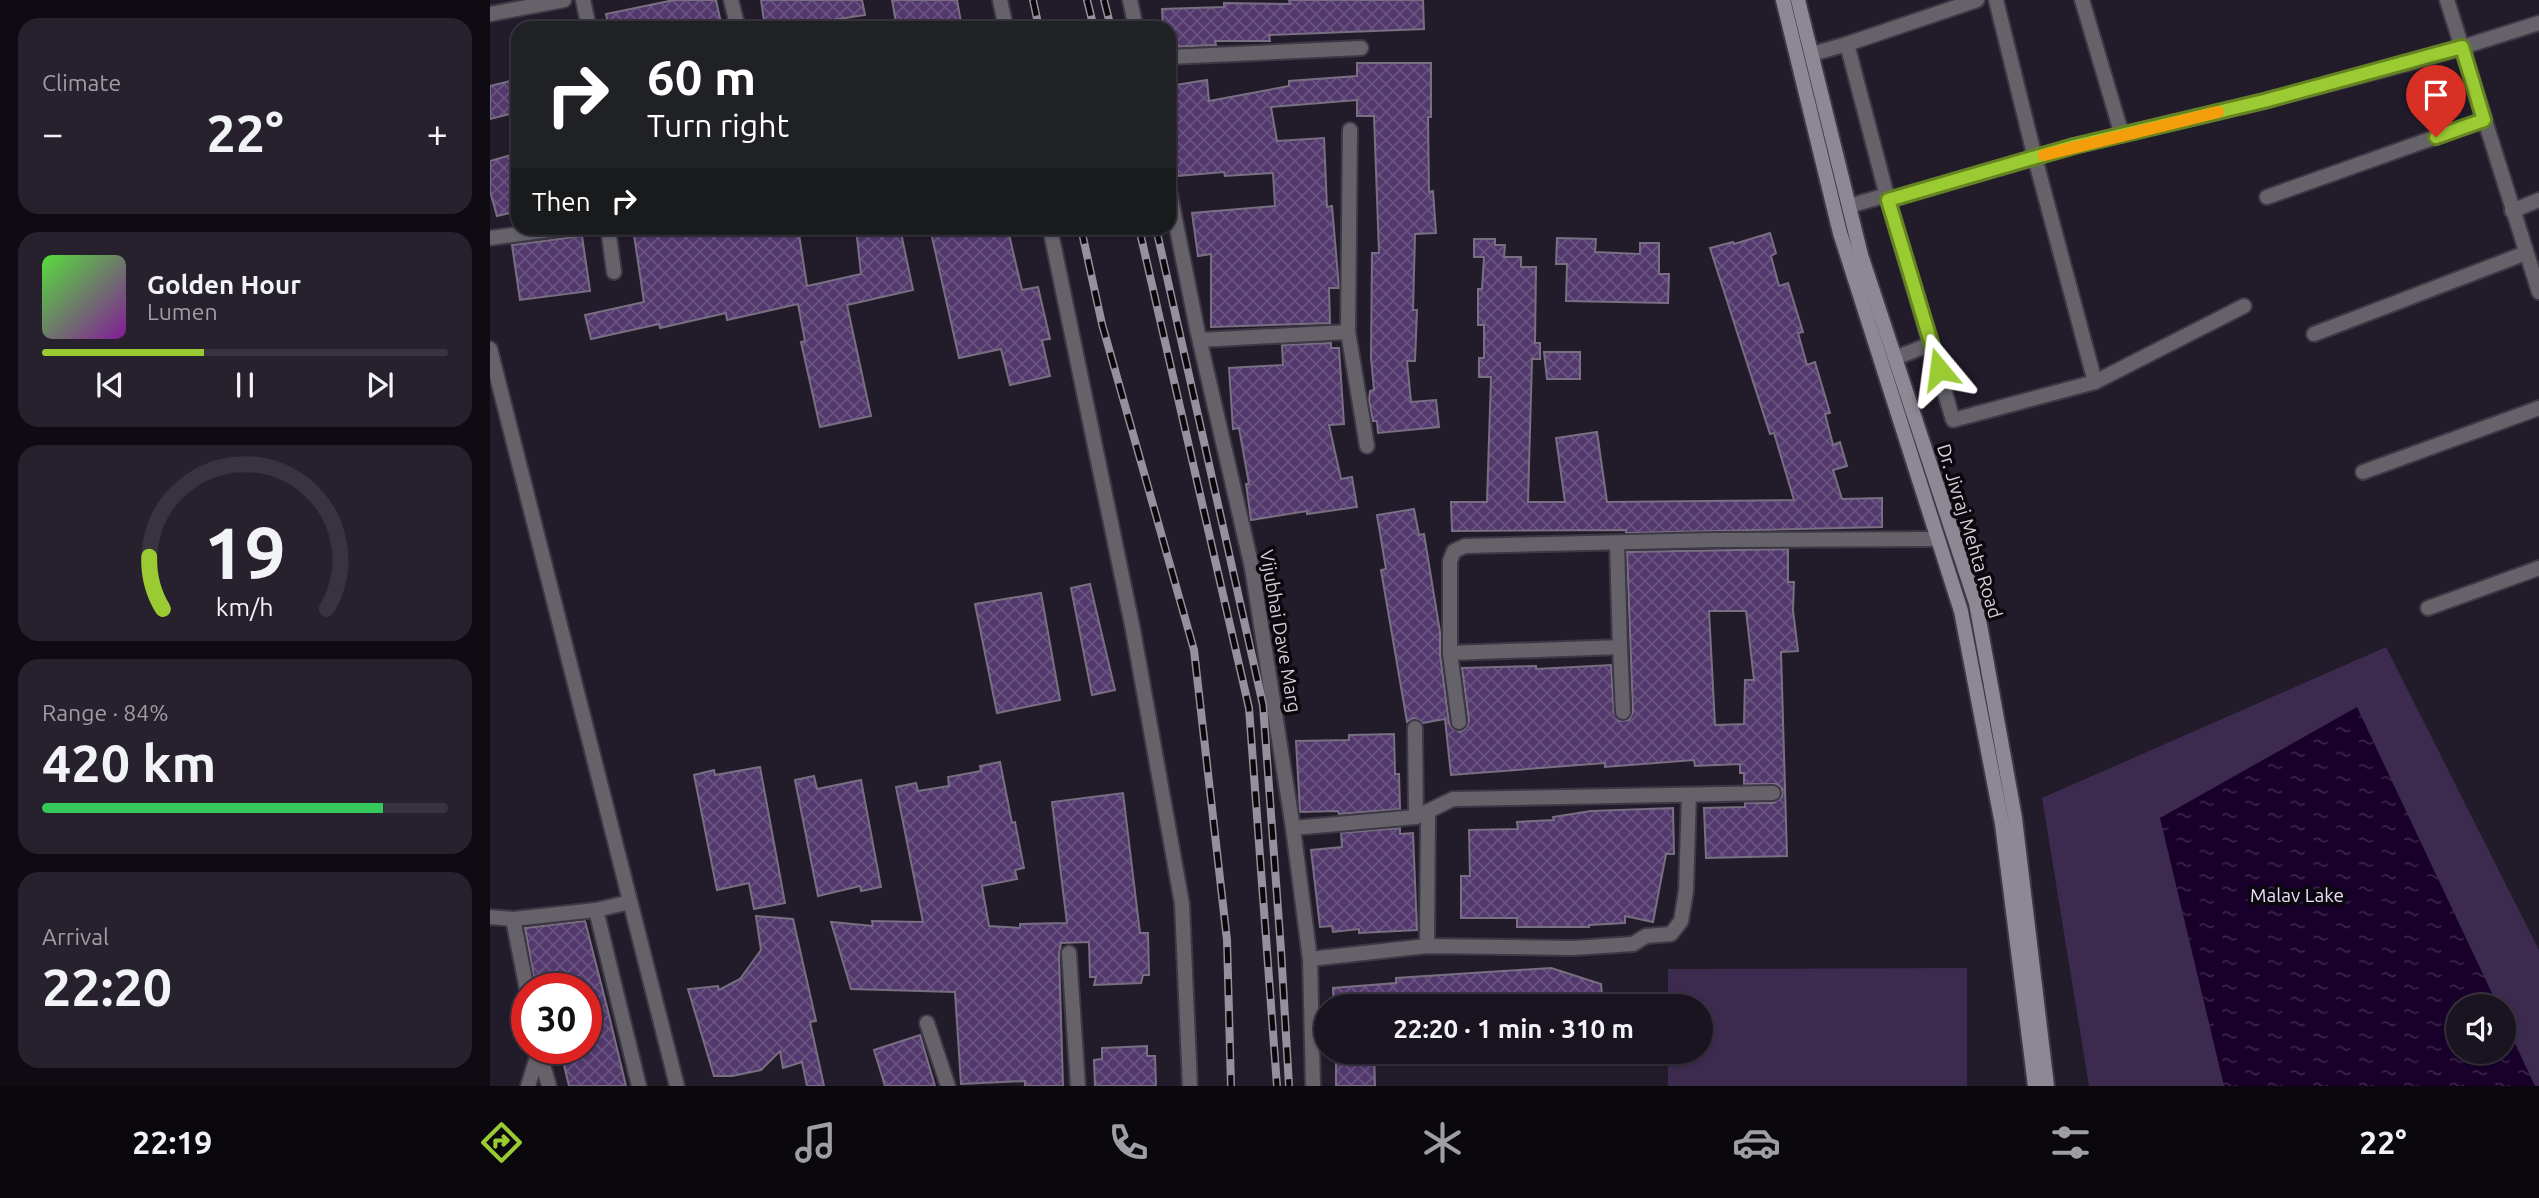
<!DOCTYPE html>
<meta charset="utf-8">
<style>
:root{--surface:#1a1420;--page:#27212d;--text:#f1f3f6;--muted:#9f9ea5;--line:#38333e;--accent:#9bcb33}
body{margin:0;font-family:Ubuntu,sans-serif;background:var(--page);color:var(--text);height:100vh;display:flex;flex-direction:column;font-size:26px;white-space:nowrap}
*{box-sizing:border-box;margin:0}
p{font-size:23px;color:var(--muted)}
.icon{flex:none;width:38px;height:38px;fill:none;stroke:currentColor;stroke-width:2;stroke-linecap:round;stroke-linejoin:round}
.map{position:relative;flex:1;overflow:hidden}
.drawer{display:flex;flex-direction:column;gap:18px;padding:18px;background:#0e0b12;width:490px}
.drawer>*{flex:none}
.guide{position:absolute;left:21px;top:21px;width:665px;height:214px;border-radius:21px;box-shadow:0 2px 5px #0004,0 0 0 2px var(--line);background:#202124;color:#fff;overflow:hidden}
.tools{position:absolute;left:1956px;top:994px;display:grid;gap:14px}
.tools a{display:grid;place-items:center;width:70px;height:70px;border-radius:50%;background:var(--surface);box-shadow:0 2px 5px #0004,0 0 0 2px var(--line);font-size:35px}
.speed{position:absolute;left:21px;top:973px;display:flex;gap:14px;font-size:35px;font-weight:700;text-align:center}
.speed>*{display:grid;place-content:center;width:91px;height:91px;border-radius:50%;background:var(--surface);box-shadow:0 2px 5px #0004,0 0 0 2px var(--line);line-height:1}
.speed .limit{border:10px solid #d22;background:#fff;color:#111}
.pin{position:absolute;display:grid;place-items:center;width:60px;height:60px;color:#fff;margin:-72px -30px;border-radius:50% 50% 50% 0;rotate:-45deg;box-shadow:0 0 7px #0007}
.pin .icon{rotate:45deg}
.me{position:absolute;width:77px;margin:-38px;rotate:344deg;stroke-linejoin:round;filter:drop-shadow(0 0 5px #0008)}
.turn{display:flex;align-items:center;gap:24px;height:147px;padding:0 21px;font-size:32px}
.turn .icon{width:91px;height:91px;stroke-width:2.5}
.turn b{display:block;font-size:49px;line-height:60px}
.then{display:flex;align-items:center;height:66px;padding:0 21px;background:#0003;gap:14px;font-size:26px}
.big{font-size:52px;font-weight:600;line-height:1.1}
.drawer .tile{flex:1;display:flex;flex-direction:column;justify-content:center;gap:10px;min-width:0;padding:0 24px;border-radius:21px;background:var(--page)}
.drawer .dial{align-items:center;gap:0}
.dial svg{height:182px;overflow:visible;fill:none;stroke:var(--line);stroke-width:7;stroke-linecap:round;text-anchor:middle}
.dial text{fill:var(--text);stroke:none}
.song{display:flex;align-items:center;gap:21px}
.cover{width:84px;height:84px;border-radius:10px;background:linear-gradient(135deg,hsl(110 70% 55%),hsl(290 70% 35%))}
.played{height:7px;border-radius:4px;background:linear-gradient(90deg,var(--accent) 40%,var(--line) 40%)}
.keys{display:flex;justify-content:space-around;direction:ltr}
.heat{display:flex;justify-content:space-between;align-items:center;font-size:38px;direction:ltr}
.charge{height:10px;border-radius:5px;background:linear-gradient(90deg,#34c759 84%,var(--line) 0)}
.trip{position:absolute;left:824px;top:994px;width:399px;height:70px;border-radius:35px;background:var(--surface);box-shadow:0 2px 5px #0004,0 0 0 2px var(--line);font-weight:600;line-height:70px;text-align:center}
.tabs{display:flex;height:112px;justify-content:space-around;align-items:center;background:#0a080d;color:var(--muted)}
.tabs .icon{width:49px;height:49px}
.tabs .active{color:var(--accent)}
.tabs b{font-size:32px;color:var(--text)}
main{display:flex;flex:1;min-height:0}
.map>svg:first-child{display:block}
</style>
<main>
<section class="drawer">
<div class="tile"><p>Climate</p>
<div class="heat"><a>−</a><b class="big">22°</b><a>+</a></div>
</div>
<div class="tile">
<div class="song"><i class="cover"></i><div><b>Golden Hour</b><p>Lumen</p></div></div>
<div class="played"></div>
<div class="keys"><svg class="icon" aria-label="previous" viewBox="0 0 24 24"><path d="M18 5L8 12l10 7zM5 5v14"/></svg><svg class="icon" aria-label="pause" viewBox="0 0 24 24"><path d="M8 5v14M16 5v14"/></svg><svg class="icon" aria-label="next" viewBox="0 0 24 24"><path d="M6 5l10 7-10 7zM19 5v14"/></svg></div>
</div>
<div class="tile dial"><svg viewBox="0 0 100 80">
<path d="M14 69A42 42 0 1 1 86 69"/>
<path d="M14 69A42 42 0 0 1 8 46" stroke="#9bcb33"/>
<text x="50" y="56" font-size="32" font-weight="700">19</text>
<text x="50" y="72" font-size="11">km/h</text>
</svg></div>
<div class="tile"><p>Range · 84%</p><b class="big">420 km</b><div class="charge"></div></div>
<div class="tile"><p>Arrival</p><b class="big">22:20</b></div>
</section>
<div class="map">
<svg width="2049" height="1086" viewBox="0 0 2049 1086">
<defs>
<pattern id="water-ripples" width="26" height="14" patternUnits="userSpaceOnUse" patternTransform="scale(1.75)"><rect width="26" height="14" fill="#18002b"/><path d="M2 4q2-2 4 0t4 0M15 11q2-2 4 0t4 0" fill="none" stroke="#392449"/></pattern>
<pattern id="building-cross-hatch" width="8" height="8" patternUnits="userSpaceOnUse" patternTransform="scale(1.75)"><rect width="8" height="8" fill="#52386c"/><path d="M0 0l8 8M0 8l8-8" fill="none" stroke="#6a5480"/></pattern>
</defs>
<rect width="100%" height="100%" fill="#221b2a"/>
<g fill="#3c2b4e" fill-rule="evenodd">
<path d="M 1896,647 L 2049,950 L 2049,1086 L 1599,1086 L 1552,798 ZM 1969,1006 L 2014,1006 L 2014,1052 L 1969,1052 Z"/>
<path d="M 1477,968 L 1477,1086 L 1178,1086 L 1178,1052 L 1211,1052 L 1211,1006 L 1178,1006 L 1178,969 Z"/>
</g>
<path fill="url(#water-ripples)" d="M 1867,707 L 2008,1006 L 1969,1006 L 1969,1052 L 2014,1052 L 2014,1020 L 2045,1086 L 1734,1086 L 1670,818 Z"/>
<g fill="url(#building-cross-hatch)" stroke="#787082" stroke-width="2" fill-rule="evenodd">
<path d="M 184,0 L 226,0 L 232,28 L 119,28 L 116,14 Z"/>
<path d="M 271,0 L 372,0 L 375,15 L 323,23 L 324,28 L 275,28 Z"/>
<path d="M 402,0 L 467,0 L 472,28 L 407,28 Z"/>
<path d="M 799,0 L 933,0 L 934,29 L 779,35 L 780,41 L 725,41 L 726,45 L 679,47 L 679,28 L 673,28 L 672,9 L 734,7 L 734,3 L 800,4 Z"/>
<path d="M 867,63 L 941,63 L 941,117 L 938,117 L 939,192 L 943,191 L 946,233 L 925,234 L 923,310 L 927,310 L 925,361 L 917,361 L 921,402 L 946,400 L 949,427 L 888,433 L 887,421 L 883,421 L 879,401 L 880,391 L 884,390 L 881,358 L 882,253 L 889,253 L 884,116 L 867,116 L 867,100 L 781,107 L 787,141 L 834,138 L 837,207 L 842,206 L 849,288 L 839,288 L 840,323 L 721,327 L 721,254 L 708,256 L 702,213 L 785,206 L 783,173 L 735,176 L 734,172 L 688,176 L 679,86 L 717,80 L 719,101 L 799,86 L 799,81 L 867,76 Z"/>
<path d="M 28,79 L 28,112 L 0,119 L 0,86 Z"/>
<path d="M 28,153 L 28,211 L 7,216 L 0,191 L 0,161 Z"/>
<path d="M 143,228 L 308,228 L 317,286 L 371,274 L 366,228 L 410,228 L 423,290 L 357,305 L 381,416 L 330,427 L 311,342 L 315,341 L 308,304 L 237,320 L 236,313 L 170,328 L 169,324 L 101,339 L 95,315 L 154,302 Z"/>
<path d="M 440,228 L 503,228 L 504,233 L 518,230 L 532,290 L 548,287 L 560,339 L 552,340 L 560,376 L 520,385 L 511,349 L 469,358 Z"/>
<path d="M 1280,233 L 1286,253 L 1281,256 L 1289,286 L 1298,283 L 1313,332 L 1308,333 L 1317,365 L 1325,362 L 1340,413 L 1335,414 L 1343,445 L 1350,442 L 1357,466 L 1343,470 L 1352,499 L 1392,498 L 1392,527 L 1136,533 L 1136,530 L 962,531 L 961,502 L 997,502 L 1001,377 L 989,377 L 989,358 L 994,358 L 994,325 L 988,325 L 988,289 L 992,289 L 994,257 L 984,257 L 984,239 L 1005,239 L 1005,245 L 1015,245 L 1014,257 L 1031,257 L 1031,267 L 1046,267 L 1045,343 L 1050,343 L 1050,359 L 1042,359 L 1038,502 L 1075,502 L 1066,438 L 1107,432 L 1117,502 L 1304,500 L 1284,433 L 1280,434 L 1220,248 L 1243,242 L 1244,244 Z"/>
<path d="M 92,236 L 100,291 L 30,300 L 22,245 Z"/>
<path d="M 1067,238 L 1106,239 L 1105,252 L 1150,254 L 1150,243 L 1169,243 L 1169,274 L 1179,274 L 1178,303 L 1076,301 L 1077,264 L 1066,264 Z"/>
<path d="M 841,343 L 841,348 L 849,348 L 854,424 L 839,425 L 851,479 L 862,477 L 867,507 L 817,514 L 817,511 L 761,520 L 756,484 L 759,484 L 749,428 L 743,429 L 739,368 L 793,365 L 792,345 Z"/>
<path d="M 1054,352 L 1090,352 L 1090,379 L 1057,379 Z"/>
<path d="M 924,509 L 929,535 L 934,534 L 950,632 L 950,654 L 959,723 L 962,728 L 970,732 L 975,729 L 979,721 L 972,668 L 1046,666 L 1046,669 L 1121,665 L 1124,713 L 1129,721 L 1139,720 L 1143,712 L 1137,552 L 1298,549 L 1298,582 L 1304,582 L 1303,610 L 1308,651 L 1291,652 L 1297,856 L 1216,858 L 1214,808 L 1255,807 L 1255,803 L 1284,803 L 1292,797 L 1292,789 L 1287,784 L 1254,784 L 1254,773 L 1250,773 L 1250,764 L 1205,766 L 1204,760 L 1115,767 L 1115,763 L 961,775 L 955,719 L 933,723 L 924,718 L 917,722 L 891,570 L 896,569 L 887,515 ZM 1219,611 L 1256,611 L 1264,680 L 1255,680 L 1254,724 L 1225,725 Z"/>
<path d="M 600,584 L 625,690 L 602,695 L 581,588 Z"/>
<path d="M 551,593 L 570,700 L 507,713 L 485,604 Z"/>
<path d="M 904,734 L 905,774 L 909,774 L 910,809 L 849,814 L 848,811 L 810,812 L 806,741 L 859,740 L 859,735 Z"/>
<path d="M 510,762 L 522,823 L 525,822 L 534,868 L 525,870 L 527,879 L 492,886 L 499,926 L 530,928 L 530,924 L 577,923 L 562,802 L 633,793 L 650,933 L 658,933 L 659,975 L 653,975 L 651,983 L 604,985 L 606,977 L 600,977 L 599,942 L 571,943 L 569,954 L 573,1086 L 535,1086 L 535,1081 L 471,1084 L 465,992 L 361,989 L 341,922 L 383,926 L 382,921 L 433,922 L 406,787 L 426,783 L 428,791 L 459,786 L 458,777 L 491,771 L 490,766 Z"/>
<path d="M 270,767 L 295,903 L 264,909 L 259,883 L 227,890 L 204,775 L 224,770 L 225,775 Z"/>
<path d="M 324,776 L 327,789 L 371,780 L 391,887 L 371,891 L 370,886 L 328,896 L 305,780 Z"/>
<path d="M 1183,808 L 1184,854 L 1176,854 L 1163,922 L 1135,916 L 1135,923 L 1099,925 L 1099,927 L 1027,927 L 1027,918 L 971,918 L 971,876 L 980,876 L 979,830 L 1028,829 L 1027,822 L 1064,820 L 1063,817 L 1101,811 Z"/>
<path d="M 910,828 L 910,834 L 923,833 L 927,930 L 869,933 L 869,929 L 843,932 L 842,926 L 830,927 L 821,850 L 852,847 L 851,833 Z"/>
<path d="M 266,916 L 303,919 L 326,1021 L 320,1022 L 334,1086 L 317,1086 L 312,1062 L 293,1068 L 290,1051 L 271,1070 L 242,1076 L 224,1076 L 198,989 L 228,986 L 229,990 L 250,979 L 271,950 Z"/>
<path d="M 95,921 L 118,1011 L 136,1086 L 79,1086 L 70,1048 L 96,1048 L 96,989 L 46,989 L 35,928 Z"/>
<path d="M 1061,968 L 1111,984 L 1113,1006 L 844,1006 L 843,988 L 906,983 L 906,978 Z"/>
<path d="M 430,1035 L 445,1086 L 395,1086 L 384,1050 Z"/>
<path d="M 657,1046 L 657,1056 L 665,1056 L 666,1086 L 605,1086 L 604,1060 L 612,1059 L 612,1048 Z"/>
<path d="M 846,1052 L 884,1052 L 885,1086 L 846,1086 Z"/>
</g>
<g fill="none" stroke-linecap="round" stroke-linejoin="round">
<g stroke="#3e3846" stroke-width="18">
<g id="minor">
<path d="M 93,0 L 99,28"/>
<path d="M 241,0 L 248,28"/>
<path d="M 1506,0 L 1545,158 L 1605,382"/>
<path d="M 1592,0 L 1632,135"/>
<path d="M 0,14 L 74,0"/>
<path d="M 1322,54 L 1357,44"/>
<path d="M 679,57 L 871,48"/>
<path d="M 860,130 L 858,332 L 877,446"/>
<path d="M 1777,197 L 1994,120"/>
<path d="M 1398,200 L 1357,44 L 1487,0"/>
<path d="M 1359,206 L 1397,195"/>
<path d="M 2022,211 L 2049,200"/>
<path d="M 118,228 L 124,272"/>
<path d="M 0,238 L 74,228"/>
<path d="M 1754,306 L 1605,382 L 1463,420 L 1398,200 L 1584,146 L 1774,101 L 1941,57 L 2049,23"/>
<path d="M 1824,334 L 2036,253"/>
<path d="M 710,340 L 858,332"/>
<path d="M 1405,358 L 1441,344"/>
<path d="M 1873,472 L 2049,408"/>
<path d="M 1127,543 L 1130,647 L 960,653 L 960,561 L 964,551 L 975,546 L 1224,540 L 1447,539"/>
<path d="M 1938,608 L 2049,568"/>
<path d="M 1130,647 L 1133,712"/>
<path d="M 960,653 L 969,722"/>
<path d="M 925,728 L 926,817"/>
<path d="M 803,828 L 926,817 L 963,799 L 1283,793"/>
<path d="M 106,910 L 140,902"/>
<path d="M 0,917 L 23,919"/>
<path d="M 937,946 L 938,811"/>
<path d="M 579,953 L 588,1086"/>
<path d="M 820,959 L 937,946 L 1083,948 L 1143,944 L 1156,936 L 1181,934 L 1191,921 L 1196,891 L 1199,795"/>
<path d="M 37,990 L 23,919 L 106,910 L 149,1086"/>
<path d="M 437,1023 L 458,1086"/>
<path d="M 38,1086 L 49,1051 L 59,1086"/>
</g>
</g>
<g stroke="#3e3846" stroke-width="18">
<g id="tertiary">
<path d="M 510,0 L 516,28"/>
<path d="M 640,0 L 646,28"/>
<path d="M 1957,0 L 2049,292"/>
<path d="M 679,189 L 707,329 L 762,568 L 803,828 L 820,959 L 823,1086"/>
<path d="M 560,228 L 643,630 L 692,904 L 700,1086"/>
<path d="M 0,349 L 187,1086"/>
</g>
</g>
<g stroke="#3e3846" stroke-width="18">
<g id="secondary">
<path d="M 1293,0 L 1350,233 L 1471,611 L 1512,824 L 1545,1086"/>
<path d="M 1308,0 L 1371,255 L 1486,603 L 1525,818 L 1557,1086"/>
</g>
</g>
<use href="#minor" stroke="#65626a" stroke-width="14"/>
<use href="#tertiary" stroke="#65626a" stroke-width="14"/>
<use href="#secondary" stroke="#8e8895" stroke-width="14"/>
<g stroke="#96909c" stroke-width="8">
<g id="rail">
<path d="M 543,0 L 549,28"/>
<path d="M 597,0 L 604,28"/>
<path d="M 614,0 L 621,28"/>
<path d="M 591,228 L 612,324 L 704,650 L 737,940 L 741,1086"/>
<path d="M 649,228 L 759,708 L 787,1086"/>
<path d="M 666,228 L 773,705 L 791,950 L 799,1086"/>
</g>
</g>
<use href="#rail" stroke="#0a070d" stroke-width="5" stroke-dasharray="16" stroke-linecap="butt"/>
</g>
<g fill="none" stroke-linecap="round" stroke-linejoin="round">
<g stroke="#658421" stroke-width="18">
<path id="route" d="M 1449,369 L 1398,200 L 1584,146 L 1774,101 L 1972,47 L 1994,120 L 1946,137"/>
</g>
<use href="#route" stroke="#9bcb33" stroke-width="12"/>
<path stroke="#f59e0b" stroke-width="12" d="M 1554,155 L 1728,112"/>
</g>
<g text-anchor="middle" stroke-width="7" stroke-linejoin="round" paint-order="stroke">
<g font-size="19" fill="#d4cfd9" stroke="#0a070d">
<text transform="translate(1480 531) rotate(73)" y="7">Dr. Jivraj Mehta Road</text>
<text transform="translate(791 631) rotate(80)" y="7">Vijubhai Dave Marg</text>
</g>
<g font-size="19" fill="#ecddfe" stroke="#0a070d">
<text x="1807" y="902">Malav Lake</text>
</g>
</g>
</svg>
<div class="tools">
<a><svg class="icon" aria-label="sound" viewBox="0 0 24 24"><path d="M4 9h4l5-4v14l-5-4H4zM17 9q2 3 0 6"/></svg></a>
</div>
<div class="speed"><div class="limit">30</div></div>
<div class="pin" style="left:1946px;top:137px;background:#d93025"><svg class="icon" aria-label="arrive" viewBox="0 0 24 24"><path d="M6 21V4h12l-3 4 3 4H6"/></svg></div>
<svg class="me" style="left:1449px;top:369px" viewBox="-20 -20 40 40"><path d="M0-17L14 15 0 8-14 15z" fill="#9bcb33" stroke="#fff" stroke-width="4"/></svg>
<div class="trip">22:20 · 1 min · 310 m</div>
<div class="guide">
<div class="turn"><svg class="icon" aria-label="right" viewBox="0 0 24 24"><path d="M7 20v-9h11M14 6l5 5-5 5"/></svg><div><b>60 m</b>Turn right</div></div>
<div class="then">Then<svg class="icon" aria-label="right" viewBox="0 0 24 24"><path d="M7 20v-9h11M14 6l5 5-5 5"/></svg></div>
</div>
</div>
</main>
<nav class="tabs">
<b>22:19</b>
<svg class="icon active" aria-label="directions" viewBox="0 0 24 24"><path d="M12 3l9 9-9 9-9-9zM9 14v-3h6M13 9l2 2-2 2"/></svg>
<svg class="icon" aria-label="music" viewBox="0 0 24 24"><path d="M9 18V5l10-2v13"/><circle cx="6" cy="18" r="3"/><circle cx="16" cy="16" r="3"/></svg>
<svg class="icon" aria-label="phone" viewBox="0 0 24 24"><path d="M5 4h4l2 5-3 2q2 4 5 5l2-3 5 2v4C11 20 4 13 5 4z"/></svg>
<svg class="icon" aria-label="climate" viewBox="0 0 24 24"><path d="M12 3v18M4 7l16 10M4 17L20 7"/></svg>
<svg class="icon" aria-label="car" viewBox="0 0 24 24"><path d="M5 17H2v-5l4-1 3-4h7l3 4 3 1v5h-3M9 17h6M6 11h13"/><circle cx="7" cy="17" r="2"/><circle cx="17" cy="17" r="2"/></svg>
<svg class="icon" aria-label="filters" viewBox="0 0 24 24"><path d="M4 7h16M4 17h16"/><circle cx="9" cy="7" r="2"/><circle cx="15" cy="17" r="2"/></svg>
<b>22°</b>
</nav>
